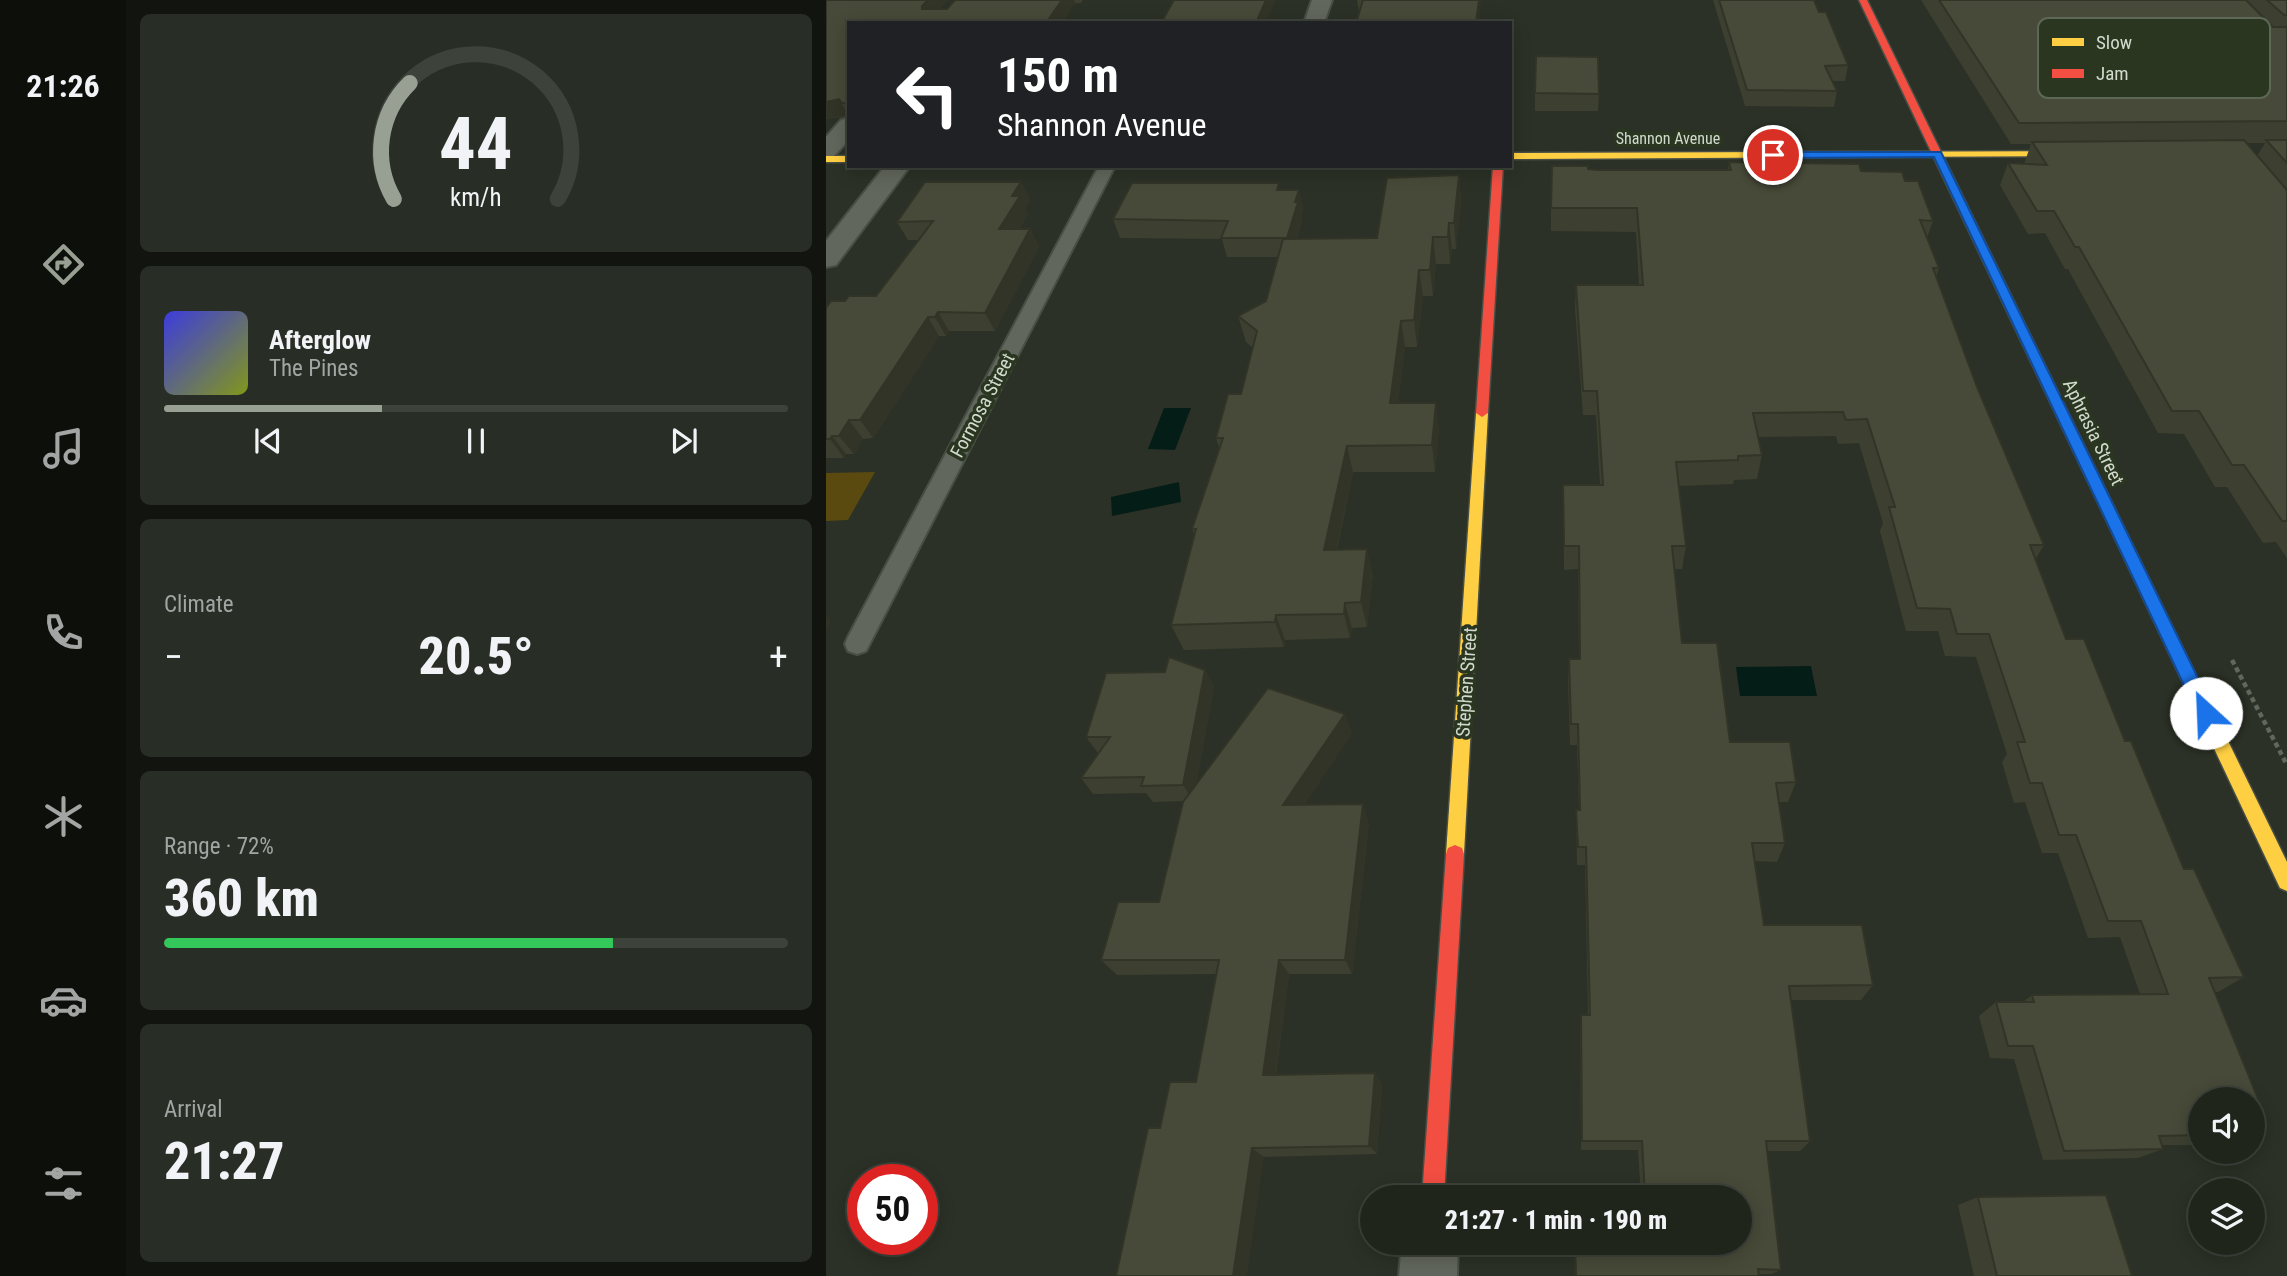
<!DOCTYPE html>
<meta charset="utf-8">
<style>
:root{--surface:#20251c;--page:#282d25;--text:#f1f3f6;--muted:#a2a5a3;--line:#3d423b;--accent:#989f93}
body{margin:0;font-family:"Roboto Condensed",sans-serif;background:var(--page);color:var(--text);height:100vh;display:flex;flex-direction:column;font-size:26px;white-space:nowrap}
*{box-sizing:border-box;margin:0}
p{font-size:23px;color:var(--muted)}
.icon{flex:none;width:38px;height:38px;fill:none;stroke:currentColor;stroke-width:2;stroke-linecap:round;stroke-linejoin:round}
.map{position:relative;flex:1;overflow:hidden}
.panel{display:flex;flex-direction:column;gap:14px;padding:14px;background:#12140f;width:700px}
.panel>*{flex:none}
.top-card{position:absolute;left:21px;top:21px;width:665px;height:147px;border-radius:0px;box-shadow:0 4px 18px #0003,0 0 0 2px var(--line);background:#202124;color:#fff;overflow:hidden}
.tools{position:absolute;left:1362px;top:1087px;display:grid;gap:14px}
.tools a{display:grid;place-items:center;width:77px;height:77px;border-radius:50%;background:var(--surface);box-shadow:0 4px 18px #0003,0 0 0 2px var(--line);font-size:35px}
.speed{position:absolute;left:21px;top:1164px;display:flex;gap:14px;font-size:35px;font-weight:700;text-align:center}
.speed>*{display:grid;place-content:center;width:91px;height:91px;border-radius:50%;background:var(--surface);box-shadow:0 4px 18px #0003,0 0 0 2px var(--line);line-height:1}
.speed .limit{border:10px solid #d22;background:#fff;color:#111}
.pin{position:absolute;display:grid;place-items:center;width:60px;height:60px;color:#fff;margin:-30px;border:4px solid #fff;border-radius:50%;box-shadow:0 2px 7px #0007}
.me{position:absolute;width:77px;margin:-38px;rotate:335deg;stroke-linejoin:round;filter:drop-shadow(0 0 5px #0008)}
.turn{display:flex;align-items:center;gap:24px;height:147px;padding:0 35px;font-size:32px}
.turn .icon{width:91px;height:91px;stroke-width:2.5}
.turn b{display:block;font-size:49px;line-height:60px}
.big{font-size:52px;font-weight:800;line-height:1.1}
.panel .widget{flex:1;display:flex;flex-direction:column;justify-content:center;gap:10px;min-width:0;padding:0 24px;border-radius:10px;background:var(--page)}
.panel .dial{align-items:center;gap:0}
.dial svg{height:182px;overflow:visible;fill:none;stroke:var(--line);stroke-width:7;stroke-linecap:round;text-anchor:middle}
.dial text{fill:var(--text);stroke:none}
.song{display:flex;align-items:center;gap:21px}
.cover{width:84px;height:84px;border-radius:10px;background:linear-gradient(135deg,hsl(240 70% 55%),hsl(70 70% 35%))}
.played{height:7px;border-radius:4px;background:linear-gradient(90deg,var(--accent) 35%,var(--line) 35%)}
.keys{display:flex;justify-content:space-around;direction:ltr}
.heat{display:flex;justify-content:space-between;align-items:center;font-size:38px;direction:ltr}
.charge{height:10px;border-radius:5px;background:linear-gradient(90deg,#34c759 72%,var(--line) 0)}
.trip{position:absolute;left:534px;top:1185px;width:392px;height:70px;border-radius:35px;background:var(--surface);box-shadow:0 4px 18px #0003,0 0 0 2px var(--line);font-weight:800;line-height:70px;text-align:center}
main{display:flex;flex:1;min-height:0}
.tabs{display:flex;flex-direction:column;width:126px;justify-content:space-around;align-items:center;background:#0d0f0b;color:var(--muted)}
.tabs .icon{width:49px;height:49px}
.tabs .active{color:var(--accent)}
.tabs b{font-size:32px;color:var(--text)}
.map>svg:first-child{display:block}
</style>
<main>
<nav class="tabs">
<b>21:26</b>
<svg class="icon active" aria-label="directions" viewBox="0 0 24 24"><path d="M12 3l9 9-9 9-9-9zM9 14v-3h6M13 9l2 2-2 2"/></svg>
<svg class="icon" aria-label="music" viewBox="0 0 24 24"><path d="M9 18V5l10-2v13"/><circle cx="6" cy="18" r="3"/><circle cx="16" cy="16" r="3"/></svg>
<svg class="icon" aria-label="phone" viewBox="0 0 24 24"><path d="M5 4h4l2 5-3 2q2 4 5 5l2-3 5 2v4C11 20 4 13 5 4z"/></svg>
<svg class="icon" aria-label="climate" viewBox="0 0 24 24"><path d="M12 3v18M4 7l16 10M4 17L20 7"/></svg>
<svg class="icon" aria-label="car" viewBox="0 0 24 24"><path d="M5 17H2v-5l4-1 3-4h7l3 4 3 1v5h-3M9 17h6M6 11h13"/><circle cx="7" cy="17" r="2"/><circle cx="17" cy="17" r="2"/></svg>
<svg class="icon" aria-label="filters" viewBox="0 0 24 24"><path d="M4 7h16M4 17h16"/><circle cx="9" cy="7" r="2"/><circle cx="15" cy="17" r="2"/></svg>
</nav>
<section class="panel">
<div class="widget dial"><svg viewBox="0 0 100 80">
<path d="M14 69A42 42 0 1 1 86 69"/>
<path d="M14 69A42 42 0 0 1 21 18" stroke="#989f93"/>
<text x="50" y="56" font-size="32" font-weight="700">44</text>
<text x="50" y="72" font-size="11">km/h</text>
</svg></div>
<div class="widget">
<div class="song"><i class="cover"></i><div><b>Afterglow</b><p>The Pines</p></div></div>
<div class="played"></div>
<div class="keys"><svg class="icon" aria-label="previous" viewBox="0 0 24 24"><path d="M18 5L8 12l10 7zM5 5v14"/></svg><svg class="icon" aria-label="pause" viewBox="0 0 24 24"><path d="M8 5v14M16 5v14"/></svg><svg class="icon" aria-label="next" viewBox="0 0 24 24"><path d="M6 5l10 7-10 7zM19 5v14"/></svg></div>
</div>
<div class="widget"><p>Climate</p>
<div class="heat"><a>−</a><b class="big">20.5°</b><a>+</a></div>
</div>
<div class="widget"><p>Range · 72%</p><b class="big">360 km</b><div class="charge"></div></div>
<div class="widget"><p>Arrival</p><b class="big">21:27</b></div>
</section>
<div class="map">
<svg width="1461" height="1276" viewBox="0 0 1461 1276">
<rect width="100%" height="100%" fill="#2b3126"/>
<path fill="#5b4a10" d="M 49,472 L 22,520 L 0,521 L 0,473 Z"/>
<g fill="#051d17">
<path d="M 338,408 L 365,408 L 349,450 L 322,449 Z"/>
<path d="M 353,482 L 355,502 L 286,516 L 285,497 Z"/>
<path d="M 985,666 L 991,696 L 914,696 L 910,667 Z"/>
</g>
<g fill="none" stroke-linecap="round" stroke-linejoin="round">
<g stroke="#494e45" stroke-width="4">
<path id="lane" d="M 273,166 L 289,166 L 40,651 L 31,654 L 22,651 L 19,644 L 22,637 Z"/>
</g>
<g stroke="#494e45" stroke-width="4">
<g id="street">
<path d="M 486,0 L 506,0 L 498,23 L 478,23 Z"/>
<path d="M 23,118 L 23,140 L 8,156 L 0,158 L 0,137 L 15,120 Z"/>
<path d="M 59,166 L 84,166 L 10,265 L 0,267 L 0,241 Z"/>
<path d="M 576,1242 L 632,1242 L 631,1276 L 573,1276 Z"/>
</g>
</g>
<g stroke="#494e45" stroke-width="3">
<g id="slow">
<path d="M 1256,151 L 1256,155 L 1253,156 L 684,159 L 684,153 Z"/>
<rect x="0" y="156" width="23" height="6"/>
<path d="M 656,409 L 662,413 L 638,854 L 636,860 L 629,863 L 622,860 L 620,854 L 650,413 Z"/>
<path d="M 1281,502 L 1288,507 L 1461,862 L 1461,891 L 1454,888 L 1274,507 Z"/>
</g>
</g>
<g stroke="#494e45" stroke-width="3">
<g id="jam">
<path d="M 1033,0 L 1041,0 L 1288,507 L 1286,511 L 1281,512 L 1274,507 Z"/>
<path d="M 667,166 L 677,166 L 662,413 L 656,417 L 650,413 Z"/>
<path d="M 629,845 L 636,848 L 638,854 L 618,1197 L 596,1197 L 620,854 L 622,848 Z"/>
</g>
</g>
<path stroke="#62675d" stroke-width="4.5" stroke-dasharray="5 3.5" stroke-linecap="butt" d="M 1406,660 L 1461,765"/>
<use href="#lane" fill="#62675d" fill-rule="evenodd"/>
<use href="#street" fill="#62675d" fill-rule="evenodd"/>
<use href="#slow" fill="#ffcf43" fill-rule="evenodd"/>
<use href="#jam" fill="#f24e42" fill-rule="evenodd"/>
</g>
<g fill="#3d4030" fill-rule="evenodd">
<path d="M 0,0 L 114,9 L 121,9 L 129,0 L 257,0 L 255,3 L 23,23 L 23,116 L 1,119 L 0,121 Z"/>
<path d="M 531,0 L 655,0 L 533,12 Z"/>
<path d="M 881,0 L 988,0 L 993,12 L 1022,65 L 1019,81 L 1006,81 L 1011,91 L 1008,107 L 919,106 L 887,0 Z"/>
<path d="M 1095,0 L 1461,0 L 1461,558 L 1450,542 L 1437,543 L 1401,487 L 1389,487 L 1358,434 L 1332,433 L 1242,269 L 1239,269 L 1219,233 L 1202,234 L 1174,185 L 1182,163 L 1198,164 L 1205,144 L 1185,144 ZM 1419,143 L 1439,143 L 1431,156 Z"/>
<path d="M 709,93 L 773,94 L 772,111 L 709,111 Z"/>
<path d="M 903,162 L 1035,171 L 1079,181 L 1107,221 L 1101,238 L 1113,268 L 1110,277 L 1151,387 L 1218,545 L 1209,560 L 1240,639 L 1299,741 L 1358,869 L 1418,977 L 1392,992 L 1389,992 L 1435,1106 L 1426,1109 L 1426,1099 L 1374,1099 L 1374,1145 L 1336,1145 L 1337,1149 L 1312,1158 L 1217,1160 L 1188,1059 L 1164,1058 L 1153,1016 L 1170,1002 L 1197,1002 L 1206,995 L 1314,994 L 1294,937 L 1262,938 L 1232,853 L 1216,853 L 1199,802 L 1188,803 L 1176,762 L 1181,754 L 1150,657 L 1119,656 L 1112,631 L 1080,631 L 1054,531 L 1057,523 L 1033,443 L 1012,444 L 1010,436 L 932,437 L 936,455 L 931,479 L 908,480 L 907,484 L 853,486 L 860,546 L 856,569 L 849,569 L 856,643 L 904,742 L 970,782 L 962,802 L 953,802 L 959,843 L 951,862 L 928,861 L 938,925 L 1047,985 L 1035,1000 L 965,1000 L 984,1141 L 974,1151 L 941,1151 L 955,1270 L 945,1274 L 932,1274 L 933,1276 L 749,1276 L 748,1242 L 914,1242 L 914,1197 L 815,1197 L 812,1150 L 755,1150 L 754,1029 L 755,1015 L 762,1015 L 759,865 L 751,865 L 750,810 L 753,810 L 751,745 L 744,745 L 742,681 L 743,659 L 753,659 L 752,569 L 738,570 L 737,485 L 774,485 L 770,415 L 757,415 L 749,309 L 750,285 L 813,285 L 810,232 L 725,231 L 725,208 L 762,169 L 772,170 L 902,170 Z"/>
<path d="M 633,175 L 635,201 L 630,249 L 626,249 L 624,264 L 610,264 L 607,296 L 597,296 L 591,347 L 579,347 L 572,403 L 613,429 L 609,472 L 527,472 L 511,550 L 547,574 L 541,627 L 526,628 L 524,638 L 459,640 L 458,647 L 358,650 L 345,625 L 368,534 L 366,529 L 393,448 L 390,438 L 415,394 L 427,348 L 420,342 L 412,316 L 440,301 L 452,257 L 401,257 L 396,239 L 294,238 L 287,219 L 455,190 L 477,208 L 475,215 L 476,220 L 471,239 L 551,238 Z"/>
<path d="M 195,182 L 204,200 L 199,207 L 202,214 L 193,229 L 204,229 L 213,247 L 169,331 L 123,331 L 120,336 L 113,336 L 47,438 L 37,439 L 28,454 L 20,454 L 18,458 L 0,458 L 0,308 L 19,301 L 50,296 L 92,240 L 82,240 L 71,222 Z"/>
<path d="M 379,670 L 388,687 L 370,785 L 526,733 L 478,805 L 543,823 L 526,974 L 463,974 L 450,1075 L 549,1073 L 556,1084 L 551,1154 L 438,1157 L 334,1128 L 370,1082 L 390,974 L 291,975 L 275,960 L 333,902 L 358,801 L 327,802 L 320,793 L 267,794 L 255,778 L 272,753 L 260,737 L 339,672 Z"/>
<path d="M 1152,1197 L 1306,1276 L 1148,1276 L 1132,1205 Z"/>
</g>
<g fill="#323427">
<path d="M 102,0 L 123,0 L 103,21 L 96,9 L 96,6 Z"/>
<path d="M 236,0 L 248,0 L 249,3 L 236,23 L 220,23 Z"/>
<path d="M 440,0 L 450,0 L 440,23 L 430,23 Z"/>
<path d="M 653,0 L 655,0 L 653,23 L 650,23 Z"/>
<path d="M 13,99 L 22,115 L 1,119 L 0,121 L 0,102 Z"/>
<path d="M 633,175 L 635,201 L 630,249 L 628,223 Z"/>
<path d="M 195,182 L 204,200 L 199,207 L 202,214 L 182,247 L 173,229 L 186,196 Z"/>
<path d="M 473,190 L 477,208 L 475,215 L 476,220 L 466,257 L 461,238 L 469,202 Z"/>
<path d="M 623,223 L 626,249 L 624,264 L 622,237 Z"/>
<path d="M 204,229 L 213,247 L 169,331 L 159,313 Z"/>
<path d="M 607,237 L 610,264 L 607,296 L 604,270 Z"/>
<path d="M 593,270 L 597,296 L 591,347 L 588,320 Z"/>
<path d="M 112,312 L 123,331 L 120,336 L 109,317 Z"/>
<path d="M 102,317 L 113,336 L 47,438 L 34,420 Z"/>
<path d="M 575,321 L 579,347 L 569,430 L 564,403 Z"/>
<path d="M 610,403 L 613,429 L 609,472 L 606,445 Z"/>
<path d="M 23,420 L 37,439 L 28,454 L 13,436 Z"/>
<path d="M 6,436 L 20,454 L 18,458 L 4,439 Z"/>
<path d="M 521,446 L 527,472 L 505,575 L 498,550 Z"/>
<path d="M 541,549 L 547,574 L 541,627 L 535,602 Z"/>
<path d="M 519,603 L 526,628 L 524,638 L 518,614 Z"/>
<path d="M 450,615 L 459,640 L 458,647 L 449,622 Z"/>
<path d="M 0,616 L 5,622 L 0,631 Z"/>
<path d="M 379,670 L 388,687 L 367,801 L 357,785 Z"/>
<path d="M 519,714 L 526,733 L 466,823 L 457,805 Z"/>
<path d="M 537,804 L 543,823 L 526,974 L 519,960 Z"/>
<path d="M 453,960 L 463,974 L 448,1087 L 437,1075 Z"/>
<path d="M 549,1073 L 556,1084 L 551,1154 L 543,1146 Z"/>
<path d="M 426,1148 L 438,1157 L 421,1276 L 407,1276 Z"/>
</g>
<g fill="#474a38" stroke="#323427" stroke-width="2">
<path d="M 0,0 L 102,0 L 96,6 L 96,9 L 121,9 L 129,0 L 236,0 L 220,23 L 23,23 L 23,103 L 16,103 L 13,99 L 0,102 Z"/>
<path d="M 348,0 L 440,0 L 430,23 L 335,23 Z"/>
<path d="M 537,0 L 653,0 L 650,23 L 530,23 Z"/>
<path d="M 893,0 L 988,0 L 993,12 L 1000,12 L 1022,65 L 999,66 L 1011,91 L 921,90 Z"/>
<path d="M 1113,0 L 1420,0 L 1447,27 L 1461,27 L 1461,121 L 1193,123 Z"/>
<path d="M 1441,0 L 1461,0 L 1461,15 L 1458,15 Z"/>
<path d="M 710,56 L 772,57 L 773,94 L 709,93 Z"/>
<path d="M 1418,140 L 1461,190 L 1461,521 L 1456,521 L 1418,465 L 1406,465 L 1373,411 L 1346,411 L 1253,247 L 1249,247 L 1228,211 L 1211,211 L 1182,163 L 1221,165 L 1206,142 Z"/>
<path d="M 1440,140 L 1461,140 L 1461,163 Z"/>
<path d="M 903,162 L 1033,164 L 1035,171 L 1076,172 L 1079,181 L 1092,181 L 1107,221 L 1094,220 L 1113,268 L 1107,268 L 1151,387 L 1218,545 L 1204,545 L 1240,639 L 1258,639 L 1299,741 L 1305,741 L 1358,869 L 1368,869 L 1418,977 L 1383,978 L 1435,1106 L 1426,1106 L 1426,1099 L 1374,1099 L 1374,1135 L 1333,1136 L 1337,1149 L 1238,1151 L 1207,1046 L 1182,1046 L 1170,1002 L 1208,1002 L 1206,995 L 1342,994 L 1315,921 L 1282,921 L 1250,835 L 1233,835 L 1216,783 L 1204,783 L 1191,742 L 1199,742 L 1163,634 L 1131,634 L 1124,609 L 1091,608 L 1063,507 L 1069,507 L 1041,419 L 1020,420 L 1017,412 L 927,413 L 936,455 L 912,456 L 912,460 L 850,462 L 860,546 L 846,546 L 856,643 L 891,643 L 904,742 L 964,742 L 970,782 L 950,783 L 959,843 L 926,843 L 938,925 L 1036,925 L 1047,985 L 963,986 L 984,1141 L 940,1141 L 955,1270 L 932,1269 L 933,1276 L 750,1276 L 749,1242 L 914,1242 L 914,1197 L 819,1197 L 816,1141 L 756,1141 L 755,1015 L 764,1015 L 760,847 L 752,847 L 750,810 L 754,810 L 752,724 L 745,724 L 743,659 L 754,659 L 753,546 L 738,546 L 737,485 L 777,485 L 771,391 L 757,391 L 750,285 L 817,285 L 811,208 L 725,208 L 726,166 L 762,166 L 762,169 L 772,170 L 905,170 Z"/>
<path d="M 633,175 L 628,223 L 623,223 L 622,237 L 607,237 L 604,270 L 593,270 L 588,320 L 575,321 L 564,403 L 610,403 L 606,445 L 521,446 L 498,550 L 541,549 L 535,602 L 519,603 L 518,614 L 450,615 L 449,622 L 345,625 L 370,529 L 366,529 L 397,438 L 390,438 L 402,394 L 415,394 L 431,331 L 412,316 L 440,301 L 457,239 L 551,238 L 561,178 Z"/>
<path d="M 99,182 L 195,182 L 186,196 L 194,196 L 173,229 L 204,229 L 159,313 L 112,312 L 109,317 L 102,317 L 34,420 L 23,420 L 13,436 L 6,436 L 4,439 L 0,439 L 0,308 L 5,301 L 19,301 L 23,296 L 50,296 L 107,221 L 71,222 Z"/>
<path d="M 306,183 L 453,183 L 451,190 L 473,190 L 469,202 L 472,202 L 461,238 L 395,238 L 402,221 L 287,219 Z"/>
<path d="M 343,657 L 379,670 L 357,785 L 315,786 L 318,777 L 255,778 L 284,737 L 260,737 L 280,673 L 339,672 Z"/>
<path d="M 442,688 L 519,714 L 457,805 L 537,804 L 519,960 L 453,960 L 437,1075 L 549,1073 L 543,1146 L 426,1148 L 407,1276 L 290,1276 L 322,1128 L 334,1128 L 344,1082 L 370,1082 L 393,960 L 275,960 L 292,902 L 333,902 L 357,802 Z"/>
<path d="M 1280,1195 L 1306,1276 L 1171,1276 L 1152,1197 Z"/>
</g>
<path fill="#1a73e8" stroke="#114b97" stroke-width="2" d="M 944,152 L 1115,152 L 1389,713 L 1386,719 L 1374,719 L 1108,157 L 947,158 L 944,157 Z"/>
<g text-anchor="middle" stroke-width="7" stroke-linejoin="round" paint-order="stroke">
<g font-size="16" fill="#d2dacd" stroke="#2b3621">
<text x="842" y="144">Shannon Avenue</text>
</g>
<g font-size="19" fill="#d2dacd" stroke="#2b3621">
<text transform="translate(156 405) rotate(-62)" y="7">Formosa Street</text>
<text transform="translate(1268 432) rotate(64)" y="7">Aphrasia Street</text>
<text transform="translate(640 682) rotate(-86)" y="7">Stephen Street</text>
</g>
</g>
<rect x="1212" y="18" width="232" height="80" rx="10" fill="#2b3621" stroke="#5d6755" stroke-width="2"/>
<rect x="1226" y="38" width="32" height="8" fill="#ffcf43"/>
<rect x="1226" y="69" width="32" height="9" fill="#f24e42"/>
<g font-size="19" fill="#d2dacd">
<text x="1270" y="49">Slow</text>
<text x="1270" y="80">Jam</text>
</g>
</svg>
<div class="tools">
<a><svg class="icon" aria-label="sound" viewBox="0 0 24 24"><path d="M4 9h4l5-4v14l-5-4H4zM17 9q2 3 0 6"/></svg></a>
<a><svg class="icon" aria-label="layers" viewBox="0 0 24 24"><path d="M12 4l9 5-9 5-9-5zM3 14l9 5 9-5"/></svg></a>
</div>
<div class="speed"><div class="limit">50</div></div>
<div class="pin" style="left:947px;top:155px;background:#d93025"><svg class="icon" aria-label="arrive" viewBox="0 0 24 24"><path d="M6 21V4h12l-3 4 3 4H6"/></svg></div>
<svg class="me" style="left:1380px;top:713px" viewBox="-20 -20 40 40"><circle r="19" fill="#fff"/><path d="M0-13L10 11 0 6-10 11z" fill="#1a73e8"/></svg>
<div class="trip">21:27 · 1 min · 190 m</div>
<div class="top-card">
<div class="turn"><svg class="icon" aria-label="left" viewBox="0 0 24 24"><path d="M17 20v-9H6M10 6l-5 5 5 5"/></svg><div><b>150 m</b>Shannon Avenue</div></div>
</div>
</div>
</main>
